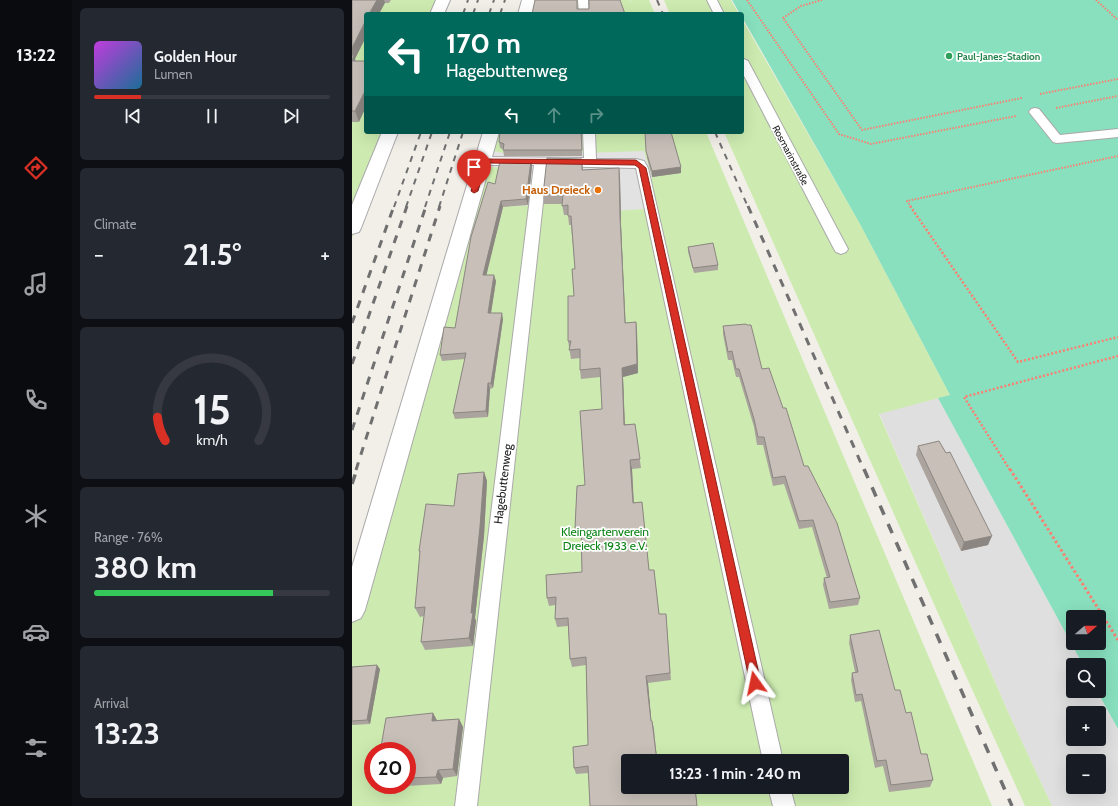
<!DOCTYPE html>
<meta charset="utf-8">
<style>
:root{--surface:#171b24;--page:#242831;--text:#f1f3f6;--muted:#9ea1a6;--line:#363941;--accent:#d93025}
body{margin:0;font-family:Cabin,sans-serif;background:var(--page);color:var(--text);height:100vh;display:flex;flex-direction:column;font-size:15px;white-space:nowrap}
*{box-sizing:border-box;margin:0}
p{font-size:13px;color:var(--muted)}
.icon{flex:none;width:22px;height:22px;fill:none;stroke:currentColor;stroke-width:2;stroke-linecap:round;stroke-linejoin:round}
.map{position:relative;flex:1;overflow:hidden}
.drawer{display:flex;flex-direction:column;gap:8px;padding:8px;background:#0d0f14;width:280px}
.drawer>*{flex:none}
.banner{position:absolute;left:12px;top:12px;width:380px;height:122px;border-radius:4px;box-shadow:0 4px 16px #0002;background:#00695c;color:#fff;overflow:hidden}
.needle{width:26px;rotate:70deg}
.controls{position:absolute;left:714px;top:610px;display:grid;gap:8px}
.controls a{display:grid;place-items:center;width:40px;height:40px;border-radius:4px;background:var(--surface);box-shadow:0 4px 16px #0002;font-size:20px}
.speed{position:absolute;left:12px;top:742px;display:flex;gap:8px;font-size:20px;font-weight:700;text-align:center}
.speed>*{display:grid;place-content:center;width:52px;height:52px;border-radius:50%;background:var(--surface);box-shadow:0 4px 16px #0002;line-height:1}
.speed .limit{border:6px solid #d22;background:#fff;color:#111}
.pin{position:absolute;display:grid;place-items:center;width:34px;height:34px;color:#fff;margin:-41px -17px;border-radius:50% 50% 50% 0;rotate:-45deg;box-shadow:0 0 4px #0007}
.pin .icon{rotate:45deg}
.me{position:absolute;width:44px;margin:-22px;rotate:348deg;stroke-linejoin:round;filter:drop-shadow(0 0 3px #0008)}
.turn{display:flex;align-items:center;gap:14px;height:84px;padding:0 16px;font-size:18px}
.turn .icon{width:52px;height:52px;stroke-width:2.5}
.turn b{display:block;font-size:28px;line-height:34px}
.lanes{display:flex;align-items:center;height:38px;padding:0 16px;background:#0003;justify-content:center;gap:20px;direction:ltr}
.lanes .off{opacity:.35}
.big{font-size:30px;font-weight:800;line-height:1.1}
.drawer .card{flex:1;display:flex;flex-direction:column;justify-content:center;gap:6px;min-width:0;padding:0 14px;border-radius:6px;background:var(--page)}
.drawer .dial{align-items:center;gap:0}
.dial svg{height:104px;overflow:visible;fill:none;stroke:var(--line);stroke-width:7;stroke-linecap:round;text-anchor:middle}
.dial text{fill:var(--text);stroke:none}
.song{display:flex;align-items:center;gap:12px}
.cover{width:48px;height:48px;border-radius:6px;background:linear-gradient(135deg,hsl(290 70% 55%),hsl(200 70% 35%))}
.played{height:4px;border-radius:2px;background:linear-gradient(90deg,var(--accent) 20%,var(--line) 20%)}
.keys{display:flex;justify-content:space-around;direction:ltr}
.heat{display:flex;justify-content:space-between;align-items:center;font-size:22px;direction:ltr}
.charge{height:6px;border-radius:3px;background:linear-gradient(90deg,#34c759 76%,var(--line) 0)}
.trip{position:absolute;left:269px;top:754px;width:228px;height:40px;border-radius:4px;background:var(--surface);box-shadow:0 4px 16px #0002;font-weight:800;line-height:40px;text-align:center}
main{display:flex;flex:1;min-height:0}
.tab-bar{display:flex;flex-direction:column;width:72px;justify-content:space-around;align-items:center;background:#090b0e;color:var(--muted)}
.tab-bar .icon{width:28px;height:28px}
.tab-bar .on{color:var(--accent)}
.tab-bar b{font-size:18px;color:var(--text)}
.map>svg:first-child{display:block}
</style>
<main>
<nav class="tab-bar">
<b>13:22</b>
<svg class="icon on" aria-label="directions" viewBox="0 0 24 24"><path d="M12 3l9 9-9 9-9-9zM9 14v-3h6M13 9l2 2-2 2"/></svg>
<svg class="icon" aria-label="music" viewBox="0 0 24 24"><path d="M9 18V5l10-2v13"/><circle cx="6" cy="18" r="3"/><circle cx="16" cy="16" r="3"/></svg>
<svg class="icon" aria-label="phone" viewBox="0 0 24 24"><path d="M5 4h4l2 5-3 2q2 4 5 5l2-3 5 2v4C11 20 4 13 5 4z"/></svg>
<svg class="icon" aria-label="climate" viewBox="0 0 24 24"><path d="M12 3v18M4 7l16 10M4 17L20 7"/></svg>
<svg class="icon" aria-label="car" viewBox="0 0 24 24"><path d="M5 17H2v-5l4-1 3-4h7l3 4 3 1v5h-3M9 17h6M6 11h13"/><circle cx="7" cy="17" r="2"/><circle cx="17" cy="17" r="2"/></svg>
<svg class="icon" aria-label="filters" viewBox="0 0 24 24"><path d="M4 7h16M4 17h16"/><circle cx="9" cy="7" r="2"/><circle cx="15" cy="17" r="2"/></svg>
</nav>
<section class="drawer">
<div class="card">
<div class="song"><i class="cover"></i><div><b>Golden Hour</b><p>Lumen</p></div></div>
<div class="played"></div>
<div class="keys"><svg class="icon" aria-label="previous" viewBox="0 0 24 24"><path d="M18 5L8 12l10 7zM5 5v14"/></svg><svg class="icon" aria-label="pause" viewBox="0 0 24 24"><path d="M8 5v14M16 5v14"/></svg><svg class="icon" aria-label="next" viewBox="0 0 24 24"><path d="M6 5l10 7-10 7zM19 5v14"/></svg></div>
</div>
<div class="card"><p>Climate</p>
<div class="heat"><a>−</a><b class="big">21.5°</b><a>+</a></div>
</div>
<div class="card dial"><svg viewBox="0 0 100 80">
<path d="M14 69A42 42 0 1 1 86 69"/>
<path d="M14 69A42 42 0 0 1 8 51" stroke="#d93025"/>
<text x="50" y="56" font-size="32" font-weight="700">15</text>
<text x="50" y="72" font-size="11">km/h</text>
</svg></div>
<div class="card"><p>Range · 76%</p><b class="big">380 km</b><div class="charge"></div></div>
<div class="card"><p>Arrival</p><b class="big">13:23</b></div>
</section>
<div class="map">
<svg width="766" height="806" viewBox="0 0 766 806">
<rect width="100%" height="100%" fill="#f2efe9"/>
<path fill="#e0dfdf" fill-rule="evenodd" d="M 586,398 L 731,665 L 721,665 L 721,691 L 745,691 L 766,729 L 766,806 L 700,806 L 656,712 L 527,413 ZM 721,713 L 747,713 L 747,739 L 721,739 ZM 721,761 L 747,761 L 747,787 L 721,787 Z"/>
<g fill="#cdebb0" fill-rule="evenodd">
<path d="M 4,0 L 86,0 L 80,14 L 14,14 L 14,132 L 37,132 L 0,238 L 0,5 Z"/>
<path d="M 178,0 L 278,0 L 279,2 L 279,0 L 297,0 L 303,14 L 174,14 Z"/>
<path d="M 312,0 L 379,0 L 387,14 L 318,14 Z"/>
<path d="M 390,19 L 508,224 L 598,395 L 527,414 L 656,712 L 700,806 L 673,806 L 614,676 L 372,132 L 390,132 Z"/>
<path d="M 139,132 L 354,132 L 640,806 L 0,806 L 0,609 ZM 21,751 L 55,751 L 55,785 L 21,785 ZM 276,761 L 490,761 L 490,787 L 276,787 Z"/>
</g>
<path fill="#88e0be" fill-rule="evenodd" d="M 380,0 L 766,0 L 766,729 L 745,691 L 747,691 L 747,665 L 731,665 L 586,398 L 598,395 L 508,224 L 390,17 L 390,14 L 388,14 ZM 721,617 L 747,617 L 747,643 L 721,643 Z"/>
<path fill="#e2e2e2" d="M 142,151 L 157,154 L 230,153 L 292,151 L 300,177 L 299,180 L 306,208 L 234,213 L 192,185 L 190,205 L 158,206 L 168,168 L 138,167 Z"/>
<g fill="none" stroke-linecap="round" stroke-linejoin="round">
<g stroke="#a9a9a9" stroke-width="2">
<g id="lane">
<path d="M 226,0 L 236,0 L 237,14 L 227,14 Z"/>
<path d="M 355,0 L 365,0 L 372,14 L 362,14 Z"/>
<path d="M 390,58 L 396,61 L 496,249 L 494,252 L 489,254 L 484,252 L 482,249 L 390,72 Z"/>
<path d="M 683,108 L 687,109 L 708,135 L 766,129 L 766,137 L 705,143 L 701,142 L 677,112 L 679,109 Z"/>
<path d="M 231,132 L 243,132 L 244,159 L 284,159 L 292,161 L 296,168 L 431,761 L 411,761 L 284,168 L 195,166 L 125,806 L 103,806 L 182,165 L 131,165 L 127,164 L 125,161 L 127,158 L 131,157 L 232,158 Z"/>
<path d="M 416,787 L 438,787 L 443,806 L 421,806 Z"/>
</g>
</g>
<g stroke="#a9a9a9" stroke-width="2">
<g id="street">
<path d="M 84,0 L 98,0 L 92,14 L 78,14 Z"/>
<path d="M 170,0 L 184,0 L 180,14 L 166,14 Z"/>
<path d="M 30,132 L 46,132 L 9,228 L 7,232 L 0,234 L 0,205 Z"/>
<path d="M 131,132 L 147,132 L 13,610 L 9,618 L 0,622 L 0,567 Z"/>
</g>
</g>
<g stroke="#fa8072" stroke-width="2" stroke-dasharray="1.5 1.5" stroke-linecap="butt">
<path d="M 395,0 L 487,134 L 519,144 L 664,116"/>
<path d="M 470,0 L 449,6 L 431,18 L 510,130 L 670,98"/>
<path d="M 744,0 L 766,20"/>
<path d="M 688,94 L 766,79"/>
<path d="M 704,108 L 766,96"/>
<path d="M 559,207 L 555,201 L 766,156"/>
</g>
<g stroke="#fa8072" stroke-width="2.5" stroke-dasharray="2 2" stroke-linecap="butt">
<path d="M 558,206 L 666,362 L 766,337"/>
<path d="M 658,470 L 612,397 L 766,356"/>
</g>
<path stroke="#fa8072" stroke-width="3" stroke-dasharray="2.5 2.5" stroke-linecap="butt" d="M 658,469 L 766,640"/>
<use href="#lane" fill="#fff" fill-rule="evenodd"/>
<use href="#street" fill="#fff" fill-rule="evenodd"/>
<g stroke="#707070" stroke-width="2" stroke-dasharray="6 6" stroke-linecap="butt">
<path d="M 305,0 L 311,14"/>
<path d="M 111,14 L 116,0"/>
<path d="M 121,14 L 126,0"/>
<path d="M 137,14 L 142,0"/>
<path d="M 148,14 L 153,0"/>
<path d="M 363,132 L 396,207"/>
<path d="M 42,207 L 69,132"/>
<path d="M 54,207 L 80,132"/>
<path d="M 73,207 L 98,132"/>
<path d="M 87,207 L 111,132"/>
</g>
<g stroke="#707070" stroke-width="3" stroke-dasharray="8 8" stroke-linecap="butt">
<path d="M 396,206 L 512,470"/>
<path d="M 0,323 L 42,206"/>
<path d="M 0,364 L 55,206"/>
<path d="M 0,430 L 74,206"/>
<path d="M 4,470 L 88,206"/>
</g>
<g stroke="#707070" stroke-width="3.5" stroke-dasharray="10 10" stroke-linecap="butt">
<path d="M 512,469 L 660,806"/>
<path d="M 0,484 L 5,469"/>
</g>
</g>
<g fill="#aba49e">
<path d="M 0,0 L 39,0 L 37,3 L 33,3 L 14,14 L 3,59 L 7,122 L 0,122 Z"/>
<path d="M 230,132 L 230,156 L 152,156 L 151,149 L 148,148 L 147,142 Z"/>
<path d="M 293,132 L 329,167 L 329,173 L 300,177 L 295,158 Z"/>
<path d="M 195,158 L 230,159 L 231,170 L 267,168 L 268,177 L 269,225 L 273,323 L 284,322 L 285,331 L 286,373 L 271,377 L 273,424 L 283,424 L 289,468 L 280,469 L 282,503 L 290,502 L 297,570 L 302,570 L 307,614 L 314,614 L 319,680 L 296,683 L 299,721 L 300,721 L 302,728 L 305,761 L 276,761 L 276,787 L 308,787 L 308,788 L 320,787 L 343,787 L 345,806 L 238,806 L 237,773 L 224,774 L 222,768 L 221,747 L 236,745 L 234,665 L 220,667 L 218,659 L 216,626 L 205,627 L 203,619 L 203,605 L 197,606 L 195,598 L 194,575 L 230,572 L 229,536 L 225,537 L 223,528 L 225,486 L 233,485 L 228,411 L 250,409 L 248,377 L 229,379 L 228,370 L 228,358 L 219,359 L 216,341 L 216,296 L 222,296 L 220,269 L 223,269 L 219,225 L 217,225 L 216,215 L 212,215 L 210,204 L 192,204 L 191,195 Z"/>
<path d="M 179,161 L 180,166 L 176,205 L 151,207 L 134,275 L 144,281 L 139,313 L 151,319 L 141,388 L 138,389 L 136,417 L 103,419 L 101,413 L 113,359 L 90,361 L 88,355 L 103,328 L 143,184 Z"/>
<path d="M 336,247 L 366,265 L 366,270 L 342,273 L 336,252 Z"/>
<path d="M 371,326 L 410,369 L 508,598 L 506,605 L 477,609 L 471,585 L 472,578 L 475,578 L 460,527 L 447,529 L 432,484 L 421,486 L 411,445 L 405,445 L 402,427 L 387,377 L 384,377 L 380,360 L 376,360 L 371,334 Z"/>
<path d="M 566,446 L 636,545 L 609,551 L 564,455 Z"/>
<path d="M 132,472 L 135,481 L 132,536 L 123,618 L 124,621 L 121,646 L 73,650 L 69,642 L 72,616 L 68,617 L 63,608 L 68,554 L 67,551 L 102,506 Z"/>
<path d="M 498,635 L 543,690 L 554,713 L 569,754 L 581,780 L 578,787 L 537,792 L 531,766 L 523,768 L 509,701 L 503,702 L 499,680 L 500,673 L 503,672 L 497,643 Z"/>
<path d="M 0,667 L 28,669 L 18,724 L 0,725 Z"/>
<path d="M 81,713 L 85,720 L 107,719 L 111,727 L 105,776 L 91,778 L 89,784 L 36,787 L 35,785 L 55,785 L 55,751 L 33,751 L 29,747 Z"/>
</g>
<g fill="#8b8681">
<path d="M 25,0 L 32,0 L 33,3 L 27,14 L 17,14 Z"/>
<path d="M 14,20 L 14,37 L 3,59 L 6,66 L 0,66 L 0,48 Z"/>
<path d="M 14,89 L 14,107 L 7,122 L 3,111 Z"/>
<path d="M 179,161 L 180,166 L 176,205 L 174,199 Z"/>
<path d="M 329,167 L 329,173 L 300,177 L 300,171 Z"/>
<path d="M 267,168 L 268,177 L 269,225 L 274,332 L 273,323 L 268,216 Z"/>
<path d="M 149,201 L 151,207 L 133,281 L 131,275 Z"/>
<path d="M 142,275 L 144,281 L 138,319 L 136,313 Z"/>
<path d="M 150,313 L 151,319 L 141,388 L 139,383 Z"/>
<path d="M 284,322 L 285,331 L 286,373 L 271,377 L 273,433 L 272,425 L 270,368 Z"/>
<path d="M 136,383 L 138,389 L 136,417 L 134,411 Z"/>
<path d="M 278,460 L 280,469 L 282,512 L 281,503 Z"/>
<path d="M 132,472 L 135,481 L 132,536 L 123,618 L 124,621 L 121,646 L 117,638 L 119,613 Z"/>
<path d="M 640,536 L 636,545 L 609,551 L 612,542 Z"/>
<path d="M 25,665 L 28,669 L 18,724 L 15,720 Z"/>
<path d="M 294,676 L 296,683 L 300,728 L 299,721 Z"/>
<path d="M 81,713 L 85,721 L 80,721 Z"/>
<path d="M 107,719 L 111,727 L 105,776 L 101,769 Z"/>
<path d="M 86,770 L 91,778 L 89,784 L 84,777 Z"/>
</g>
<g fill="#c7bfb8" stroke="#8b8681">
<path d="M 0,0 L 25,0 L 17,14 L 14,14 L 14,20 L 0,48 Z"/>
<path d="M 183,0 L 225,0 L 225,9 L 237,9 L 237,0 L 268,0 L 273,14 L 180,14 Z"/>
<path d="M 0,55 L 2,55 L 0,61 Z"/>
<path d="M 0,61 L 14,61 L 14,89 L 3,111 L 0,111 Z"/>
<path d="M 148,132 L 229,132 L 230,150 L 151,150 L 152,144 L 147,142 Z"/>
<path d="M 293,132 L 319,132 L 329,167 L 300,171 L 294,151 Z"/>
<path d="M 195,158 L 230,159 L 230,170 L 267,168 L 268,216 L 273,323 L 284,322 L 285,364 L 270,368 L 272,425 L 283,424 L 288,459 L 278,460 L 281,503 L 290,502 L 297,570 L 302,570 L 307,614 L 314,614 L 318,673 L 294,676 L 299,721 L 300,721 L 305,761 L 276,761 L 276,787 L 308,787 L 308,788 L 320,787 L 343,787 L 345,806 L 238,806 L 236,766 L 222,768 L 221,747 L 236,745 L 234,657 L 218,659 L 216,618 L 203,619 L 204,597 L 195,598 L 194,575 L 230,572 L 229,528 L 223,528 L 225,486 L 233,485 L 228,411 L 250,409 L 248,368 L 228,370 L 228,349 L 217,350 L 219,341 L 216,341 L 216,296 L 222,296 L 220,269 L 223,269 L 219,216 L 216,216 L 216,205 L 210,206 L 211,194 L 191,195 Z"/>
<path d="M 148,161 L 179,161 L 174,199 L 149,201 L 131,275 L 142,275 L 136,313 L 150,313 L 139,383 L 136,383 L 134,411 L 101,413 L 114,353 L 88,355 L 92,327 L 103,328 L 119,237 L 136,182 L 143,184 Z"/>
<path d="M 361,243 L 366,265 L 341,268 L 336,247 Z"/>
<path d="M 394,324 L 395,325 L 399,325 L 410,369 L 417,368 L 431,408 L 434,408 L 452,466 L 456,466 L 485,523 L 508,598 L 478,602 L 472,578 L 478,577 L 461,520 L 447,521 L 433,476 L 421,478 L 412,437 L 406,437 L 402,419 L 387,369 L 384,369 L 380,351 L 376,352 L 371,326 Z"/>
<path d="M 587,441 L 594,453 L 598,452 L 640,536 L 612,542 L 566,446 Z"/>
<path d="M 132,472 L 128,527 L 119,613 L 121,613 L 117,638 L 69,642 L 73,607 L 63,608 L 68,551 L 67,551 L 74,504 L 102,506 L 106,474 Z"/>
<path d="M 527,630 L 543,690 L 548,690 L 554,713 L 559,712 L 569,754 L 575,754 L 581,780 L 539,785 L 534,760 L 525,761 L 510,694 L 504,695 L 500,673 L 506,672 L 498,635 Z"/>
<path d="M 25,665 L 15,720 L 0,721 L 0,667 Z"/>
<path d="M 81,713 L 80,721 L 107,719 L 101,769 L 86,770 L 84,777 L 55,778 L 55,751 L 35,751 L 36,746 L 29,747 L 34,718 Z"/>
</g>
<path fill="#d93025" stroke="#8d1f18" d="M 128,159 L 284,160 L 294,168 L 409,683 L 407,687 L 403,688 L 399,687 L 398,683 L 287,168 L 283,165 L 134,163 L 126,191 L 122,193 L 119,191 Z"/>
<circle fill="#2e9e5b" stroke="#fff" stroke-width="1.5" cx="597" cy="56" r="4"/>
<circle fill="#e8710a" stroke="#fff" stroke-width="1.5" cx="246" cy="190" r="4"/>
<g text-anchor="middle" stroke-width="3.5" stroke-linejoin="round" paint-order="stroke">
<g font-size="10" font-weight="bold" fill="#27864d" stroke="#fff" text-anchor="start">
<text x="605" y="60">Paul-Janes-Stadion</text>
</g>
<g font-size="10" fill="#222" stroke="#fff">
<text transform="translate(439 155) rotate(62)" y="4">Rosmarinstraße</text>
</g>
<g font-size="12" font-weight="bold" fill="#c56008" stroke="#fff" text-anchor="end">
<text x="238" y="194">Haus Dreieck</text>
</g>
<g font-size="12" fill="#222" stroke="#fff">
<text transform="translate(151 484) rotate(-83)" y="4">Hagebuttenweg</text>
</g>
<g font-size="12" fill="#0c8416" stroke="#fff">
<text x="253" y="536">Kleingartenverein<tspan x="253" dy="14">Dreieck 1933 e.V.</tspan></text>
</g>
</g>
</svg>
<div class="controls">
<a><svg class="needle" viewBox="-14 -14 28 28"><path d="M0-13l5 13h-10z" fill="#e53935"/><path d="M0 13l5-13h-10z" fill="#9ea1a6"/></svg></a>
<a><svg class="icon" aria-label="search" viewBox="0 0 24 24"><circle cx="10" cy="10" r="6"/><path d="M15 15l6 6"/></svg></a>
<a>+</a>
<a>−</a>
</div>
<div class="speed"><div class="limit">20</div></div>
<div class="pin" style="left:122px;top:191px;background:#d93025"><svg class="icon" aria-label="arrive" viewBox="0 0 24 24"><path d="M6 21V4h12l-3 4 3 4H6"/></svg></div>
<svg class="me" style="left:403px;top:683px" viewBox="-20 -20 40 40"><path d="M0-17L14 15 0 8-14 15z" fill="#d93025" stroke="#fff" stroke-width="4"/></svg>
<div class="trip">13:23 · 1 min · 240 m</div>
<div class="banner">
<div class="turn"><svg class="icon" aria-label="left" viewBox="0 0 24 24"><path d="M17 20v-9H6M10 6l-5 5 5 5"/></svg><div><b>170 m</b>Hagebuttenweg</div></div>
<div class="lanes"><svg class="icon" aria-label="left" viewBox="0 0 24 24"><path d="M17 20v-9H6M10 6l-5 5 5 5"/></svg><svg class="icon off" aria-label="ahead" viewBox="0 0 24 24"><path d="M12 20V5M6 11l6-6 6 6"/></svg><svg class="icon off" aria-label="right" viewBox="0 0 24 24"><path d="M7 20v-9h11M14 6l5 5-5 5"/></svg></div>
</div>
</div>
</main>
